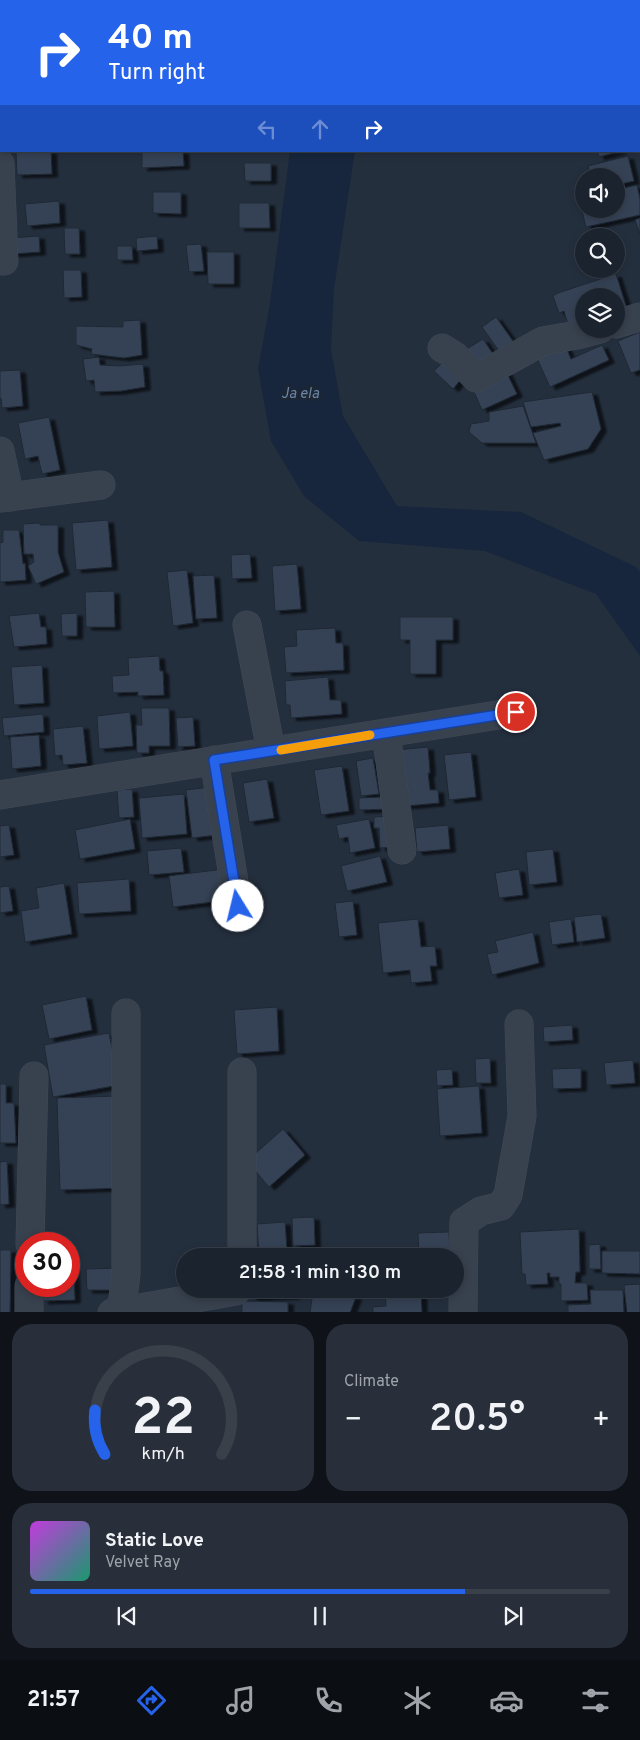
<!DOCTYPE html>
<meta charset="utf-8">
<style>
:root{--surface:#1b232e;--page:#282f3a;--text:#f1f3f6;--muted:#a0a4aa;--line:#39404a;--accent:#2563eb}
body{margin:0;font-family:Overpass,sans-serif;background:var(--page);color:var(--text);height:100vh;display:flex;flex-direction:column;font-size:19px;white-space:nowrap}
*{box-sizing:border-box;margin:0}
p{font-size:16px;color:var(--muted)}
.icon{flex:none;width:28px;height:28px;fill:none;stroke:currentColor;stroke-width:2;stroke-linecap:round;stroke-linejoin:round}
.map{position:relative;height:1312px;overflow:hidden}
.panel{display:flex;flex-direction:column;gap:12px;padding:12px;background:#0f1319;flex:1}
.panel>*{flex:none}
.hud{position:absolute;left:0px;top:0px;width:640px;height:152px;box-shadow:0 2px 8px #0003,0 0 0 1px var(--line);background:#2563eb;color:#fff;overflow:hidden}
.tools{position:absolute;left:575px;top:168px;display:grid;gap:10px}
.tools a{display:grid;place-items:center;width:50px;height:50px;border-radius:50%;background:var(--surface);box-shadow:0 2px 8px #0003,0 0 0 1px var(--line);font-size:25px}
.speed{position:absolute;left:15px;top:1232px;display:flex;gap:10px;font-size:25px;font-weight:700;text-align:center}
.speed>*{display:grid;place-content:center;width:65px;height:65px;border-radius:50%;background:var(--surface);box-shadow:0 2px 8px #0003,0 0 0 1px var(--line);line-height:1}
.speed .limit{border:8px solid #d22;background:#fff;color:#111}
.pin{position:absolute;display:grid;place-items:center;width:42px;height:42px;color:#fff;margin:-21px;border:2px solid #fff;border-radius:50%;box-shadow:0 1px 5px #0007}
.me{position:absolute;width:55px;margin:-28px;rotate:351deg;stroke-linejoin:round;filter:drop-shadow(0 0 4px #0008)}
.turn{display:flex;align-items:center;gap:18px;height:105px;padding:0 25px;font-size:22px}
.turn .icon{width:65px;height:65px;stroke-width:2.5}
.turn b{display:block;font-size:35px;line-height:42px}
.lanes{display:flex;align-items:center;height:48px;padding:0 25px;background:#0003;justify-content:center;gap:25px;direction:ltr}
.lanes .off{opacity:.35}
.big{font-size:38px;font-weight:600;line-height:1.1}
.panel .card{flex:1;display:flex;flex-direction:column;justify-content:center;gap:8px;min-width:0;padding:0 18px;border-radius:20px;background:var(--page)}
.panel .dial{align-items:center;gap:0}
.dial svg{height:130px;overflow:visible;fill:none;stroke:var(--line);stroke-width:7;stroke-linecap:round;text-anchor:middle}
.dial text{fill:var(--text);stroke:none}
.song{display:flex;align-items:center;gap:15px}
.cover{width:60px;height:60px;border-radius:8px;background:linear-gradient(135deg,hsl(290 70% 55%),hsl(160 70% 35%))}
.played{height:5px;border-radius:2px;background:linear-gradient(90deg,var(--accent) 75%,var(--line) 75%)}
.keys{display:flex;justify-content:space-around;direction:ltr}
.heat{display:flex;justify-content:space-between;align-items:center;font-size:28px;direction:ltr}
.panel .tiles{flex:1;display:grid;gap:12px;grid-template-columns:1fr 1fr}
.card:last-child{grid-column:span 2}
.trip{position:absolute;left:176px;top:1248px;width:288px;height:50px;border-radius:25px;background:var(--surface);box-shadow:0 2px 8px #0003,0 0 0 1px var(--line);font-weight:600;line-height:50px;text-align:center}
.dock{display:flex;height:80px;justify-content:space-around;align-items:center;background:#0b0e12;color:var(--muted)}
.dock .icon{width:35px;height:35px}
.dock .on{color:var(--accent)}
.dock b{font-size:22px;color:var(--text)}
.map>svg:first-child{display:block}
</style>
<div class="map">
<svg width="640" height="1313" viewBox="0 0 640 1313">
<defs>
<filter id="shadow"><feDropShadow dx="5.5" dy="3" stdDeviation="1" flood-color="#0009"/></filter>
</defs>
<rect width="100%" height="100%" fill="#242f3e"/>
<path fill="#17263c" d="M 290,151 L 355,151 L 334,289 L 331,350 L 343,416 L 397,506 L 521,512 L 636,567 L 640,572 L 640,656 L 596,594 L 485,551 L 359,541 L 304,496 L 271,441 L 258,369 L 270,303 Z"/>
<g fill="#364354" stroke="#1f2835" filter="url(#shadow)">
<rect x="528" y="0" width="22" height="1"/>
<rect x="592" y="0" width="28" height="1"/>
<path d="M 625,0 L 640,0 L 640,26 L 639,26 L 639,1 Z"/>
<path d="M 639,60 L 640,60 L 639,102 Z"/>
<path d="M 639,107 L 640,146 L 639,147 Z"/>
<path d="M 16,151 L 51,151 L 52,174 L 17,175 Z"/>
<path d="M 142,151 L 183,151 L 184,166 L 142,168 Z"/>
<path d="M 597,151 L 621,151 L 599,157 Z"/>
<path d="M 628,156 L 634,181 L 616,185 L 616,176 L 591,176 L 588,166 Z"/>
<path d="M 244,163 L 271,163 L 271,181 L 245,181 Z"/>
<path d="M 637,185 L 640,199 L 640,215 L 586,227 L 579,198 L 584,197 L 584,209 L 616,209 L 616,190 Z"/>
<path d="M 153,192 L 181,192 L 181,214 L 153,213 Z"/>
<path d="M 59,201 L 60,223 L 27,226 L 25,204 Z"/>
<path d="M 239,203 L 269,203 L 270,228 L 239,228 Z"/>
<path d="M 640,218 L 640,234 L 635,220 Z"/>
<path d="M 64,228 L 79,228 L 80,254 L 65,254 Z"/>
<path d="M 39,236 L 40,252 L 11,254 L 10,238 Z"/>
<path d="M 157,236 L 158,249 L 137,251 L 136,238 Z"/>
<path d="M 201,244 L 204,271 L 189,272 L 186,245 Z"/>
<path d="M 117,246 L 132,246 L 133,260 L 117,260 Z"/>
<path d="M 207,252 L 234,252 L 234,284 L 208,284 Z"/>
<path d="M 63,270 L 81,270 L 82,297 L 64,298 Z"/>
<path d="M 616,274 L 627,309 L 616,313 L 616,296 L 584,296 L 584,323 L 569,328 L 564,311 L 559,313 L 553,296 L 558,293 Z"/>
<path d="M 496,317 L 513,341 L 499,351 L 482,327 Z"/>
<path d="M 140,320 L 142,355 L 124,358 L 91,354 L 92,349 L 76,345 L 76,326 L 123,327 L 123,321 Z"/>
<path d="M 640,332 L 640,370 L 631,373 L 618,341 Z"/>
<path d="M 483,339 L 497,360 L 479,372 L 465,350 Z"/>
<path d="M 564,343 L 571,359 L 602,345 L 609,360 L 550,387 L 536,356 Z"/>
<path d="M 99,357 L 100,365 L 120,366 L 143,364 L 145,387 L 121,391 L 95,392 L 94,380 L 86,381 L 83,359 Z"/>
<path d="M 444,361 L 462,378 L 453,389 L 434,371 Z"/>
<path d="M 505,369 L 517,394 L 482,410 L 471,385 Z"/>
<path d="M 20,370 L 23,406 L 2,408 L 1,398 L 0,399 L 0,371 Z"/>
<path d="M 592,392 L 601,429 L 588,449 L 544,460 L 533,433 L 561,426 L 560,423 L 531,427 L 523,402 Z"/>
<path d="M 523,406 L 536,443 L 482,443 L 469,432 L 471,424 L 489,421 L 489,412 Z"/>
<path d="M 49,417 L 60,470 L 42,474 L 38,456 L 25,459 L 18,423 Z"/>
<path d="M 108,520 L 112,567 L 76,570 L 72,523 Z"/>
<path d="M 40,523 L 40,525 L 58,525 L 58,552 L 64,572 L 36,584 L 28,566 L 34,562 L 33,554 L 24,554 L 23,524 Z"/>
<path d="M 3,530 L 19,530 L 23,564 L 25,563 L 26,580 L 0,582 L 0,543 L 3,542 Z"/>
<path d="M 250,554 L 252,578 L 232,579 L 231,555 Z"/>
<path d="M 297,564 L 301,609 L 275,611 L 272,566 Z"/>
<path d="M 187,570 L 193,623 L 173,626 L 167,572 Z"/>
<path d="M 214,575 L 217,618 L 196,619 L 193,576 Z"/>
<path d="M 114,591 L 115,627 L 86,627 L 85,592 Z"/>
<path d="M 39,613 L 41,627 L 46,627 L 47,644 L 14,647 L 9,616 Z"/>
<path d="M 77,613 L 77,636 L 62,636 L 61,614 Z"/>
<path d="M 400,617 L 453,617 L 453,640 L 436,640 L 436,674 L 410,674 L 410,640 L 400,640 Z"/>
<path d="M 335,628 L 336,643 L 343,643 L 344,670 L 286,673 L 284,647 L 297,646 L 296,630 Z"/>
<path d="M 159,656 L 160,671 L 163,671 L 164,695 L 138,696 L 138,692 L 113,693 L 112,676 L 129,675 L 128,658 Z"/>
<path d="M 42,665 L 44,703 L 14,705 L 11,667 Z"/>
<path d="M 328,677 L 330,700 L 341,700 L 342,714 L 291,718 L 290,705 L 286,705 L 285,681 Z"/>
<path d="M 141,708 L 169,708 L 170,746 L 149,746 L 149,753 L 137,753 L 136,725 L 142,725 Z"/>
<path d="M 130,712 L 133,746 L 99,749 L 97,716 Z"/>
<path d="M 43,714 L 44,732 L 4,736 L 2,718 Z"/>
<path d="M 193,717 L 195,746 L 178,747 L 176,718 Z"/>
<path d="M 83,726 L 87,763 L 63,765 L 62,755 L 55,756 L 53,729 Z"/>
<path d="M 39,735 L 41,766 L 12,769 L 10,737 Z"/>
<path d="M 428,747 L 430,773 L 428,773 L 430,790 L 438,790 L 439,803 L 406,806 L 397,750 Z"/>
<path d="M 471,752 L 476,797 L 449,800 L 444,755 Z"/>
<path d="M 373,758 L 379,794 L 361,796 L 356,761 Z"/>
<path d="M 342,766 L 349,811 L 321,815 L 314,770 Z"/>
<path d="M 267,779 L 274,818 L 249,822 L 243,783 Z"/>
<path d="M 211,787 L 217,835 L 192,838 L 186,790 Z"/>
<path d="M 132,789 L 134,817 L 119,818 L 117,790 Z"/>
<path d="M 184,794 L 187,834 L 142,838 L 139,798 Z"/>
<path d="M 388,797 L 388,809 L 359,810 L 359,798 Z"/>
<path d="M 390,816 L 392,847 L 380,848 L 379,828 L 374,828 L 374,817 Z"/>
<path d="M 130,819 L 135,849 L 80,859 L 75,830 Z"/>
<path d="M 369,819 L 375,848 L 350,853 L 348,837 L 339,839 L 336,825 Z"/>
<path d="M 9,825 L 14,855 L 0,857 L 0,826 Z"/>
<path d="M 448,825 L 450,849 L 417,852 L 415,828 Z"/>
<path d="M 181,848 L 184,872 L 149,875 L 147,851 Z"/>
<path d="M 553,849 L 557,882 L 529,885 L 526,852 Z"/>
<path d="M 380,856 L 387,882 L 347,891 L 341,866 Z"/>
<path d="M 224,869 L 228,900 L 173,907 L 169,876 Z"/>
<path d="M 519,869 L 523,895 L 499,898 L 495,873 Z"/>
<path d="M 129,879 L 131,911 L 79,914 L 77,883 Z"/>
<path d="M 64,883 L 72,934 L 25,942 L 21,911 L 39,908 L 36,888 Z"/>
<path d="M 9,886 L 13,911 L 0,913 L 0,887 Z"/>
<path d="M 353,901 L 357,935 L 339,937 L 335,903 Z"/>
<path d="M 601,914 L 605,938 L 577,942 L 574,917 Z"/>
<path d="M 418,919 L 421,947 L 435,946 L 437,966 L 430,966 L 432,981 L 411,983 L 410,970 L 383,973 L 378,923 Z"/>
<path d="M 571,919 L 574,942 L 552,945 L 549,922 Z"/>
<path d="M 533,932 L 539,963 L 492,975 L 487,954 L 498,952 L 495,941 Z"/>
<path d="M 86,996 L 92,1030 L 49,1039 L 42,1005 Z"/>
<path d="M 277,1007 L 279,1051 L 237,1054 L 234,1010 Z"/>
<path d="M 572,1025 L 573,1040 L 544,1042 L 543,1027 Z"/>
<path d="M 109,1033 L 119,1085 L 53,1097 L 44,1045 Z"/>
<path d="M 490,1058 L 491,1083 L 476,1083 L 475,1059 Z"/>
<path d="M 633,1060 L 635,1083 L 606,1085 L 604,1063 Z"/>
<path d="M 581,1068 L 581,1088 L 553,1089 L 552,1069 Z"/>
<path d="M 452,1069 L 453,1085 L 437,1086 L 436,1070 Z"/>
<path d="M 0,1084 L 6,1084 L 6,1103 L 14,1103 L 16,1143 L 0,1143 Z"/>
<path d="M 479,1086 L 482,1133 L 440,1136 L 437,1089 Z"/>
<path d="M 120,1096 L 123,1188 L 60,1190 L 57,1098 Z"/>
<path d="M 283,1129 L 305,1155 L 269,1187 L 247,1161 Z"/>
<path d="M 7,1161 L 9,1204 L 0,1205 L 0,1162 Z"/>
<path d="M 314,1217 L 315,1245 L 293,1246 L 292,1218 Z"/>
<path d="M 285,1222 L 287,1251 L 259,1253 L 257,1224 Z"/>
<path d="M 579,1229 L 580,1272 L 576,1272 L 575,1283 L 587,1283 L 588,1300 L 561,1301 L 561,1284 L 559,1284 L 559,1277 L 550,1277 L 550,1273 L 547,1273 L 548,1284 L 526,1285 L 525,1274 L 522,1274 L 520,1232 Z"/>
<path d="M 449,1232 L 450,1256 L 419,1256 L 418,1233 Z"/>
<path d="M 600,1244 L 601,1269 L 589,1269 L 589,1245 Z"/>
<path d="M 0,1250 L 11,1250 L 10,1313 L 0,1313 Z"/>
<path d="M 602,1251 L 640,1251 L 640,1274 L 602,1273 Z"/>
<path d="M 69,1252 L 73,1252 L 75,1300 L 43,1301 L 43,1286 L 69,1286 Z"/>
<path d="M 123,1268 L 123,1290 L 87,1290 L 86,1269 Z"/>
<path d="M 640,1284 L 640,1313 L 627,1313 L 624,1285 Z"/>
<path d="M 251,1289 L 295,1289 L 295,1296 L 251,1298 Z"/>
<path d="M 590,1290 L 623,1290 L 624,1313 L 568,1313 L 568,1305 L 591,1304 Z"/>
<path d="M 313,1291 L 356,1297 L 350,1313 L 310,1313 Z"/>
<path d="M 421,1291 L 422,1313 L 373,1313 L 373,1307 L 386,1306 L 385,1293 Z"/>
<path d="M 242,1301 L 288,1302 L 288,1313 L 242,1313 Z"/>
</g>
<g fill="none" stroke-linecap="round" stroke-linejoin="round">
<g stroke="#414a57" stroke-width="29">
<g id="minor">
<path d="M 79,1 L 80,0"/>
<path d="M 0,15 L 1,14"/>
<path d="M 639,39 L 640,39"/>
<path d="M 0,121 L 1,121"/>
<path d="M 0,164 L 4,261"/>
<path d="M 616,324 L 640,317"/>
<path d="M 442,348 L 455,356 L 476,378 L 543,341 L 577,335 L 600,329"/>
<path d="M 0,451 L 10,497"/>
<path d="M 0,498 L 101,485"/>
<path d="M 247,625 L 271,751"/>
<path d="M 386,733 L 402,850"/>
<path d="M 214,760 L 238,906"/>
<path d="M 0,795 L 516,712"/>
<path d="M 30,1244 L 34,1076"/>
<path d="M 242,1256 L 242,1072"/>
<path d="M 29,1313 L 29,1286"/>
<path d="M 112,1313 L 236,1291 L 238,1289"/>
<path d="M 121,1313 L 126,1274 L 126,1013"/>
<path d="M 463,1313 L 464,1222 L 481,1211 L 501,1206 L 508,1195 L 522,1116 L 519,1024"/>
</g>
</g>
<use href="#minor" stroke="#38414e" stroke-width="28"/>
</g>
<g fill="none" stroke-linecap="round" stroke-linejoin="round">
<g stroke="#184099" stroke-width="12">
<path id="route" d="M 238,906 L 214,760 L 516,712"/>
</g>
<use href="#route" stroke="#2563eb" stroke-width="9"/>
<path stroke="#f59e0b" stroke-width="9" d="M 281,750 L 370,735"/>
</g>
<g text-anchor="middle" stroke-width="5" stroke-linejoin="round" paint-order="stroke">
<g font-size="15" font-style="italic" fill="#6d86a8" stroke="#1d2633">
<text x="300" y="398">Ja ela</text>
</g>
</g>
</svg>
<div class="tools">
<a><svg class="icon" aria-label="sound" viewBox="0 0 24 24"><path d="M4 9h4l5-4v14l-5-4H4zM17 9q2 3 0 6"/></svg></a>
<a><svg class="icon" aria-label="search" viewBox="0 0 24 24"><circle cx="10" cy="10" r="6"/><path d="M15 15l6 6"/></svg></a>
<a><svg class="icon" aria-label="layers" viewBox="0 0 24 24"><path d="M12 4l9 5-9 5-9-5zM3 14l9 5 9-5"/></svg></a>
</div>
<div class="speed"><div class="limit">30</div></div>
<div class="pin" style="left:516px;top:712px;background:#d93025"><svg class="icon" aria-label="arrive" viewBox="0 0 24 24"><path d="M6 21V4h12l-3 4 3 4H6"/></svg></div>
<svg class="me" style="left:238px;top:906px" viewBox="-20 -20 40 40"><circle r="19" fill="#fff"/><path d="M0-13L10 11 0 6-10 11z" fill="#2563eb"/></svg>
<div class="trip">21:58 · 1 min · 130 m</div>
<div class="hud">
<div class="turn"><svg class="icon" aria-label="right" viewBox="0 0 24 24"><path d="M7 20v-9h11M14 6l5 5-5 5"/></svg><div><b>40 m</b>Turn right</div></div>
<div class="lanes"><svg class="icon off" aria-label="left" viewBox="0 0 24 24"><path d="M17 20v-9H6M10 6l-5 5 5 5"/></svg><svg class="icon off" aria-label="ahead" viewBox="0 0 24 24"><path d="M12 20V5M6 11l6-6 6 6"/></svg><svg class="icon" aria-label="right" viewBox="0 0 24 24"><path d="M7 20v-9h11M14 6l5 5-5 5"/></svg></div>
</div>
</div>
<section class="panel">
<div class="tiles">
<div class="card dial"><svg viewBox="0 0 100 80">
<path d="M14 69A42 42 0 1 1 86 69"/>
<path d="M14 69A42 42 0 0 1 8 42" stroke="#2563eb"/>
<text x="50" y="56" font-size="32" font-weight="700">22</text>
<text x="50" y="72" font-size="11">km/h</text>
</svg></div>
<div class="card"><p>Climate</p>
<div class="heat"><a>−</a><b class="big">20.5°</b><a>+</a></div>
</div>
<div class="card">
<div class="song"><i class="cover"></i><div><b>Static Love</b><p>Velvet Ray</p></div></div>
<div class="played"></div>
<div class="keys"><svg class="icon" aria-label="previous" viewBox="0 0 24 24"><path d="M18 5L8 12l10 7zM5 5v14"/></svg><svg class="icon" aria-label="pause" viewBox="0 0 24 24"><path d="M8 5v14M16 5v14"/></svg><svg class="icon" aria-label="next" viewBox="0 0 24 24"><path d="M6 5l10 7-10 7zM19 5v14"/></svg></div>
</div>
</div>
</section>
<nav class="dock">
<b>21:57</b>
<svg class="icon on" aria-label="directions" viewBox="0 0 24 24"><path d="M12 3l9 9-9 9-9-9zM9 14v-3h6M13 9l2 2-2 2"/></svg>
<svg class="icon" aria-label="music" viewBox="0 0 24 24"><path d="M9 18V5l10-2v13"/><circle cx="6" cy="18" r="3"/><circle cx="16" cy="16" r="3"/></svg>
<svg class="icon" aria-label="phone" viewBox="0 0 24 24"><path d="M5 4h4l2 5-3 2q2 4 5 5l2-3 5 2v4C11 20 4 13 5 4z"/></svg>
<svg class="icon" aria-label="climate" viewBox="0 0 24 24"><path d="M12 3v18M4 7l16 10M4 17L20 7"/></svg>
<svg class="icon" aria-label="car" viewBox="0 0 24 24"><path d="M5 17H2v-5l4-1 3-4h7l3 4 3 1v5h-3M9 17h6M6 11h13"/><circle cx="7" cy="17" r="2"/><circle cx="17" cy="17" r="2"/></svg>
<svg class="icon" aria-label="filters" viewBox="0 0 24 24"><path d="M4 7h16M4 17h16"/><circle cx="9" cy="7" r="2"/><circle cx="15" cy="17" r="2"/></svg>
</nav>
